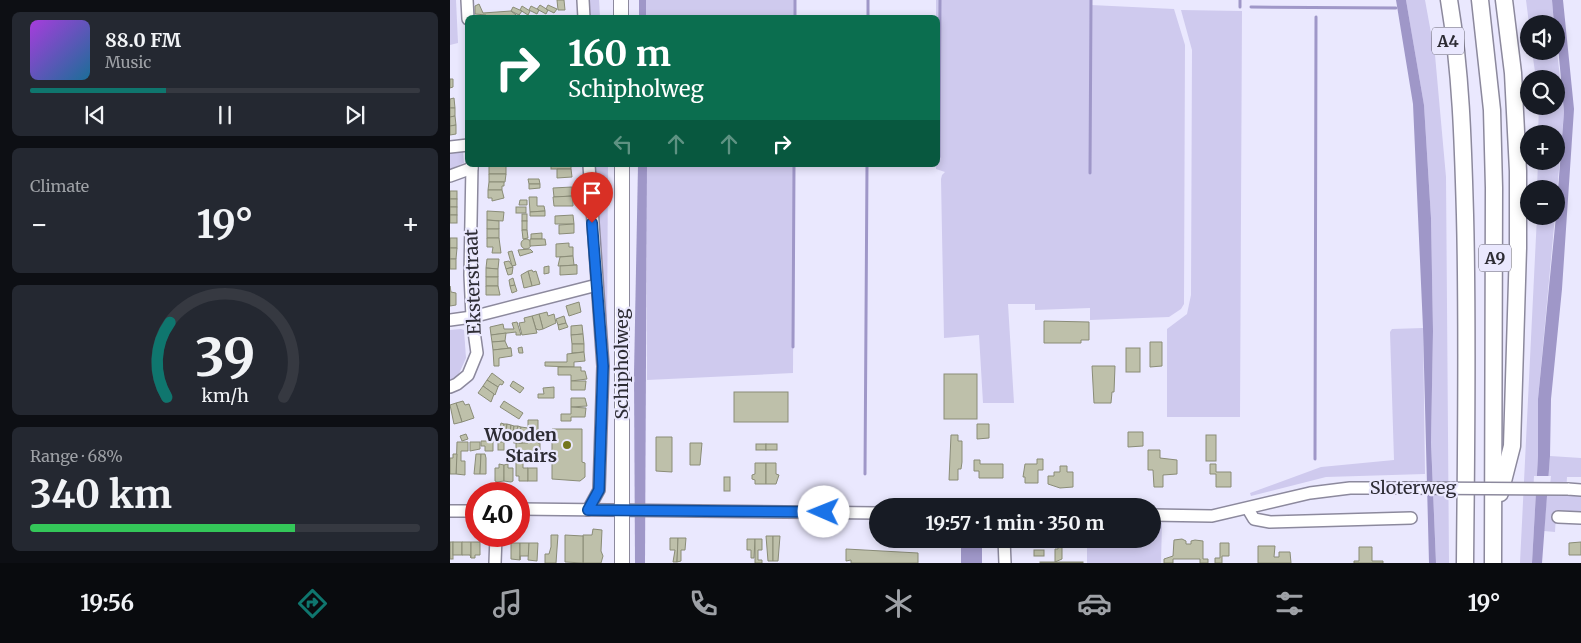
<!DOCTYPE html>
<meta charset="utf-8">
<style>
:root{--surface:#171b24;--page:#242831;--text:#f1f3f6;--muted:#9ea1a6;--line:#363941;--accent:#0f766e}
body{margin:0;font-family:Merriweather,serif;background:var(--page);color:var(--text);height:100vh;display:flex;flex-direction:column;font-size:19px;white-space:nowrap}
*{box-sizing:border-box;margin:0}
p{font-size:16px;color:var(--muted)}
.icon{flex:none;width:28px;height:28px;fill:none;stroke:currentColor;stroke-width:2;stroke-linecap:round;stroke-linejoin:round}
.map{position:relative;flex:1;overflow:hidden}
.details{display:flex;flex-direction:column;gap:12px;padding:12px;background:#0d0f14;width:450px}
.details>*{flex:none}
.guide{position:absolute;left:15px;top:15px;width:475px;height:152px;border-radius:8px;box-shadow:0 2px 8px #0003;background:#0b6e4f;color:#fff;overflow:hidden}
.buttons{position:absolute;left:1070px;top:15px;display:grid;gap:10px}
.buttons a{display:grid;place-items:center;width:45px;height:45px;border-radius:50%;background:var(--surface);box-shadow:0 2px 8px #0003;font-size:25px}
.speed{position:absolute;left:15px;top:482px;display:flex;gap:10px;font-size:25px;font-weight:700;text-align:center}
.speed>*{display:grid;place-content:center;width:65px;height:65px;border-radius:50%;background:var(--surface);box-shadow:0 2px 8px #0003;line-height:1}
.speed .limit{border:8px solid #d22;background:#fff;color:#111}
.pin{position:absolute;display:grid;place-items:center;width:42px;height:42px;color:#fff;margin:-51px -21px;border-radius:50% 50% 50% 0;rotate:-45deg;box-shadow:0 0 5px #0007}
.pin .icon{rotate:45deg}
.me{position:absolute;width:55px;margin:-28px;rotate:271deg;stroke-linejoin:round;filter:drop-shadow(0 0 4px #0008)}
.turn{display:flex;align-items:center;gap:18px;height:105px;padding:0 20px;font-size:22px}
.turn .icon{width:65px;height:65px;stroke-width:2.5}
.turn b{display:block;font-size:35px;line-height:42px}
.lanes{display:flex;align-items:center;height:48px;padding:0 20px;background:#0003;justify-content:center;gap:25px;direction:ltr}
.lanes .off{opacity:.35}
.big{font-size:38px;font-weight:700;line-height:1.1}
.details .widget{flex:1;display:flex;flex-direction:column;justify-content:center;gap:8px;min-width:0;padding:0 18px;border-radius:8px;background:var(--page)}
.details .dial{align-items:center;gap:0}
.dial svg{height:130px;overflow:visible;fill:none;stroke:var(--line);stroke-width:7;stroke-linecap:round;text-anchor:middle}
.dial text{fill:var(--text);stroke:none}
.song{display:flex;align-items:center;gap:15px}
.cover{width:60px;height:60px;border-radius:8px;background:linear-gradient(135deg,hsl(280 70% 55%),hsl(200 70% 35%))}
.played{height:5px;border-radius:2px;background:linear-gradient(90deg,var(--accent) 35%,var(--line) 35%)}
.keys{display:flex;justify-content:space-around;direction:ltr}
.heat{display:flex;justify-content:space-between;align-items:center;font-size:28px;direction:ltr}
.charge{height:8px;border-radius:4px;background:linear-gradient(90deg,#34c759 68%,var(--line) 0)}
.trip{position:absolute;left:419px;top:498px;width:292px;height:50px;border-radius:25px;background:var(--surface);box-shadow:0 2px 8px #0003;font-weight:700;line-height:50px;text-align:center}
.tab-bar{display:flex;height:80px;justify-content:space-around;align-items:center;background:#090b0e;color:var(--muted)}
.tab-bar .icon{width:35px;height:35px}
.tab-bar .selected{color:var(--accent)}
.tab-bar b{font-size:22px;color:var(--text)}
main{display:flex;flex:1;min-height:0}
.map>svg:first-child{display:block}
</style>
<main>
<section class="details">
<div class="widget">
<div class="song"><i class="cover"></i><div><b>88.0 FM</b><p>Music</p></div></div>
<div class="played"></div>
<div class="keys"><svg class="icon" aria-label="previous" viewBox="0 0 24 24"><path d="M18 5L8 12l10 7zM5 5v14"/></svg><svg class="icon" aria-label="pause" viewBox="0 0 24 24"><path d="M8 5v14M16 5v14"/></svg><svg class="icon" aria-label="next" viewBox="0 0 24 24"><path d="M6 5l10 7-10 7zM19 5v14"/></svg></div>
</div>
<div class="widget"><p>Climate</p>
<div class="heat"><a>−</a><b class="big">19°</b><a>+</a></div>
</div>
<div class="widget dial"><svg viewBox="0 0 100 80">
<path d="M14 69A42 42 0 1 1 86 69"/>
<path d="M14 69A42 42 0 0 1 16 23" stroke="#0f766e"/>
<text x="50" y="56" font-size="32" font-weight="700">39</text>
<text x="50" y="72" font-size="11">km/h</text>
</svg></div>
<div class="widget"><p>Range · 68%</p><b class="big">340 km</b><div class="charge"></div></div>
</section>
<div class="map">
<svg width="1131" height="563" viewBox="0 0 1131 563">
<rect width="100%" height="100%" fill="#eae8fe"/>
<g fill="#cfcaee">
<path d="M 0,0 L 6,0 L 8,43 L 0,45 Z"/>
<path d="M 140,0 L 149,0 L 150,17 L 138,17 Z"/>
<rect x="196" y="0" width="149" height="17"/>
<path d="M 486,0 L 641,0 L 641,5 L 724,9 L 735,45 L 734,304 L 731,309 L 719,317 L 640,320 L 640,308 L 585,310 L 585,304 L 558,304 L 564,403 L 533,403 L 529,335 L 494,338 L 491,179 L 492,175 L 495,172 L 486,169 Z"/>
<path d="M 956,0 L 975,0 L 985,55 L 996,177 L 999,563 L 986,563 L 981,441 L 983,331 L 981,218 L 974,105 Z"/>
<path d="M 1076,0 L 1102,0 L 1104,24 L 1079,24 Z"/>
<path d="M 731,10 L 792,11 L 790,417 L 717,417 L 717,329 L 737,314 L 741,295 L 742,50 Z"/>
<path d="M 1106,43 L 1114,112 L 1106,203 L 1106,189 L 1087,189 L 1088,161 L 1106,161 L 1106,134 L 1088,134 L 1089,106 L 1106,106 L 1106,79 L 1086,79 L 1082,51 L 1106,51 Z"/>
<path d="M 0,151 L 13,151 L 14,163 L 0,169 Z"/>
<path d="M 145,165 L 158,165 L 157,346 L 155,334 Z"/>
<path d="M 197,165 L 344,165 L 343,373 L 197,380 Z"/>
<path d="M 1087,216 L 1105,216 L 1088,399 L 1088,456 L 1082,563 L 1070,563 Z"/>
<path d="M 973,328 L 975,474 L 876,477 L 801,496 L 800,493 L 871,467 L 944,460 L 940,332 L 942,329 Z"/>
<path d="M 11,329 L 14,330 L 16,358 L 7,378 L 0,381 L 0,330 Z"/>
<path d="M 1100,456 L 1131,458 L 1131,477 L 1117,477 L 1116,493 L 1131,493 L 1131,515 L 1106,514 L 1105,532 L 1094,531 Z"/>
<path d="M 703,523 L 712,523 L 711,563 L 637,563 L 637,539 L 702,539 Z"/>
</g>
<g fill="#9f97c8">
<rect x="189" y="0" width="7" height="17"/>
<path d="M 946,0 L 956,0 L 974,105 L 981,218 L 983,331 L 981,442 L 986,563 L 979,563 L 973,328 L 963,104 Z"/>
<path d="M 1102,0 L 1113,0 L 1124,109 L 1112,289 L 1101,399 L 1100,456 L 1092,563 L 1082,563 L 1088,456 L 1088,399 L 1106,216 L 1114,112 L 1106,24 L 1104,24 Z"/>
<path d="M 188,165 L 197,165 L 195,563 L 185,563 L 184,374 Z"/>
<path d="M 514,542 L 526,542 L 532,545 L 532,563 L 511,563 L 511,546 Z"/>
</g>
<path fill="#eae8fe" d="M 1084,476 L 1101,476 L 1099,494 L 1083,494 Z"/>
<g fill="none" stroke-linecap="round" stroke-linejoin="round">
<g stroke="#9f97c8" stroke-width="3">
<path d="M 790,0 L 790,7"/>
<path d="M 801,7 L 946,8"/>
<path d="M 345,18 L 345,0"/>
<path d="M 418,18 L 418,0"/>
<path d="M 489,157 L 490,0"/>
<path d="M 640,173 L 641,0"/>
<path d="M 343,347 L 344,165"/>
<path d="M 865,459 L 866,17"/>
<path d="M 415,474 L 417,165"/>
</g>
</g>
<g fill="#bec0aa" stroke="#8a8c77">
<path d="M 107,0 L 114,0 L 115,10 L 108,10 Z"/>
<path d="M 29,4 L 33,13 L 61,11 L 70,18 L 36,18 L 36,15 L 25,14 L 25,6 Z"/>
<path d="M 90,5 L 98,10 L 96,14 L 87,9 Z"/>
<path d="M 98,5 L 107,9 L 104,13 L 96,9 Z"/>
<path d="M 72,6 L 80,11 L 78,15 L 70,10 Z"/>
<path d="M 81,6 L 89,10 L 87,14 L 79,10 Z"/>
<path d="M 63,7 L 72,11 L 69,15 L 61,11 Z"/>
<path d="M 0,79 L 3,79 L 3,87 L 0,88 Z"/>
<path d="M 4,98 L 5,108 L 0,108 L 0,99 Z"/>
<path d="M 0,108 L 5,108 L 5,116 L 0,117 Z"/>
<path d="M 5,116 L 6,125 L 0,126 L 0,117 Z"/>
<path d="M 6,125 L 6,134 L 0,135 L 0,126 Z"/>
<rect x="39" y="165" width="17" height="9"/>
<rect x="101" y="165" width="20" height="4"/>
<path d="M 107,169 L 121,169 L 122,177 L 107,178 Z"/>
<path d="M 39,174 L 56,174 L 55,182 L 39,182 Z"/>
<path d="M 78,179 L 89,179 L 90,184 L 79,184 Z"/>
<path d="M 39,182 L 54,182 L 54,186 L 52,186 L 52,190 L 38,190 Z"/>
<path d="M 79,184 L 90,184 L 90,188 L 79,189 Z"/>
<path d="M 122,187 L 123,196 L 104,197 L 103,188 Z"/>
<path d="M 38,190 L 52,190 L 54,198 L 42,201 L 42,198 L 38,198 Z"/>
<rect x="0" y="191" width="7" height="8"/>
<path d="M 123,196 L 123,206 L 104,206 L 103,197 Z"/>
<path d="M 79,197 L 87,197 L 87,206 L 94,206 L 95,211 L 80,212 Z"/>
<rect x="0" y="199" width="7" height="8"/>
<path d="M 70,200 L 77,200 L 77,205 L 69,205 Z"/>
<rect x="0" y="207" width="7" height="8"/>
<rect x="66" y="207" width="10" height="6"/>
<path d="M 37,211 L 54,212 L 53,221 L 37,220 Z"/>
<path d="M 95,211 L 95,216 L 80,216 L 80,212 Z"/>
<rect x="72" y="214" width="5" height="7"/>
<rect x="0" y="215" width="7" height="8"/>
<path d="M 123,215 L 124,224 L 105,224 L 105,216 Z"/>
<path d="M 37,220 L 49,221 L 49,229 L 37,229 Z"/>
<rect x="72" y="221" width="5" height="9"/>
<path d="M 124,224 L 124,233 L 109,234 L 109,225 Z"/>
<rect x="37" y="229" width="12" height="9"/>
<path d="M 72,230 L 77,230 L 78,238 L 73,239 Z"/>
<path d="M 92,233 L 92,239 L 81,239 L 81,234 Z"/>
<rect x="0" y="238" width="7" height="10"/>
<path d="M 37,238 L 49,238 L 51,253 L 42,253 L 43,247 L 37,247 Z"/>
<circle cx="76" cy="244" r="5"/>
<path d="M 80,239 L 95,239 L 96,245 L 80,246 Z"/>
<path d="M 119,243 L 119,247 L 123,247 L 123,256 L 106,257 L 106,244 Z"/>
<path d="M 0,248 L 7,248 L 6,259 L 0,259 Z"/>
<path d="M 80,249 L 83,252 L 70,256 L 68,250 Z"/>
<path d="M 62,251 L 66,265 L 62,266 L 58,252 Z"/>
<path d="M 123,256 L 124,265 L 127,265 L 108,266 L 110,257 Z"/>
<rect x="0" y="259" width="6" height="10"/>
<path d="M 37,259 L 49,259 L 48,269 L 36,268 Z"/>
<path d="M 59,261 L 63,267 L 56,269 L 54,262 Z"/>
<path d="M 127,265 L 127,274 L 110,275 L 110,266 Z"/>
<path d="M 99,266 L 99,273 L 94,274 L 94,267 Z"/>
<path d="M 63,267 L 62,274 L 58,275 L 56,269 Z"/>
<path d="M 36,268 L 48,269 L 48,277 L 36,277 Z"/>
<path d="M 82,270 L 83,272 L 86,271 L 90,284 L 82,286 L 78,271 Z"/>
<path d="M 78,271 L 82,286 L 74,288 L 71,275 Z"/>
<rect x="36" y="277" width="12" height="9"/>
<path d="M 63,278 L 65,285 L 60,286 L 59,280 Z"/>
<path d="M 65,285 L 67,291 L 62,293 L 60,286 Z"/>
<path d="M 0,286 L 1,292 L 6,293 L 6,305 L 0,306 Z"/>
<path d="M 36,286 L 48,286 L 50,295 L 36,295 Z"/>
<path d="M 129,302 L 131,312 L 119,316 L 116,306 Z"/>
<path d="M 97,312 L 98,316 L 104,314 L 106,323 L 93,329 L 89,314 Z"/>
<path d="M 89,314 L 93,329 L 89,330 L 86,329 L 82,316 Z"/>
<path d="M 82,316 L 87,333 L 72,335 L 69,323 L 75,322 L 74,318 Z"/>
<path d="M 114,316 L 116,323 L 108,325 L 106,319 Z"/>
<path d="M 594,321 L 639,322 L 639,340 L 631,340 L 631,343 L 594,343 Z"/>
<path d="M 67,322 L 71,335 L 66,335 L 66,332 L 41,335 L 40,327 L 53,324 L 54,329 L 64,329 L 62,323 Z"/>
<path d="M 116,323 L 118,327 L 109,330 L 108,325 Z"/>
<path d="M 132,325 L 133,334 L 121,335 L 121,326 Z"/>
<path d="M 56,333 L 55,341 L 42,342 L 41,335 Z"/>
<path d="M 133,334 L 134,344 L 122,344 L 121,335 Z"/>
<path d="M 55,341 L 58,348 L 61,348 L 43,350 L 42,342 Z"/>
<path d="M 700,342 L 712,342 L 712,366 L 700,367 Z"/>
<path d="M 122,344 L 134,344 L 134,352 L 122,353 Z"/>
<path d="M 72,347 L 73,353 L 69,353 L 68,348 Z"/>
<path d="M 61,348 L 62,356 L 49,358 L 49,366 L 44,366 L 43,350 Z"/>
<rect x="676" y="348" width="14" height="24"/>
<path d="M 134,352 L 135,361 L 124,362 L 124,367 L 95,366 L 95,362 L 117,362 L 117,354 Z"/>
<path d="M 642,366 L 665,366 L 664,392 L 662,392 L 661,403 L 644,403 Z"/>
<path d="M 108,367 L 131,367 L 131,371 L 135,371 L 137,379 L 121,381 L 121,375 L 108,375 Z"/>
<path d="M 42,373 L 54,382 L 52,385 L 50,384 L 48,387 L 37,380 Z"/>
<rect x="494" y="374" width="33" height="45"/>
<path d="M 37,380 L 48,387 L 45,395 L 33,386 Z"/>
<path d="M 63,381 L 74,388 L 70,393 L 60,386 Z"/>
<path d="M 121,381 L 136,381 L 135,390 L 121,390 Z"/>
<path d="M 33,386 L 44,394 L 41,402 L 28,393 Z"/>
<path d="M 104,387 L 104,398 L 88,398 L 88,394 L 94,394 L 93,388 Z"/>
<rect x="284" y="392" width="54" height="30"/>
<path d="M 121,398 L 135,398 L 137,406 L 121,407 Z"/>
<path d="M 13,401 L 15,405 L 19,404 L 24,418 L 12,422 L 6,403 Z"/>
<path d="M 54,401 L 73,413 L 69,419 L 50,407 Z"/>
<path d="M 6,403 L 12,422 L 4,424 L 0,405 Z"/>
<path d="M 121,407 L 136,408 L 135,417 L 121,417 L 121,421 L 111,421 L 111,414 L 121,414 Z"/>
<path d="M 78,420 L 88,420 L 88,443 L 90,443 L 90,454 L 73,453 L 73,468 L 78,468 L 78,481 L 69,481 L 69,476 L 66,476 L 66,443 L 78,443 Z"/>
<path d="M 51,423 L 54,424 L 53,431 L 49,431 Z"/>
<path d="M 54,424 L 57,424 L 56,432 L 53,431 Z"/>
<path d="M 57,424 L 61,425 L 60,433 L 56,432 Z"/>
<path d="M 527,424 L 539,424 L 539,438 L 527,439 Z"/>
<path d="M 61,425 L 64,426 L 63,433 L 60,433 Z"/>
<path d="M 64,426 L 68,426 L 66,434 L 63,433 Z"/>
<path d="M 68,426 L 71,427 L 70,434 L 66,434 Z"/>
<path d="M 71,427 L 78,428 L 77,435 L 70,434 Z"/>
<path d="M 102,429 L 132,429 L 132,462 L 135,463 L 135,477 L 130,481 L 102,479 Z"/>
<path d="M 678,432 L 693,432 L 693,446 L 678,447 Z"/>
<path d="M 16,434 L 18,439 L 12,441 L 10,436 Z"/>
<rect x="64" y="435" width="8" height="4"/>
<path d="M 501,435 L 508,435 L 508,441 L 512,441 L 512,462 L 511,469 L 508,469 L 508,480 L 499,480 Z"/>
<rect x="756" y="435" width="10" height="26"/>
<path d="M 206,437 L 222,437 L 222,472 L 206,471 Z"/>
<rect x="64" y="439" width="8" height="4"/>
<path d="M 31,441 L 43,441 L 43,451 L 35,451 L 35,446 L 31,446 Z"/>
<path d="M 7,442 L 18,442 L 18,451 L 11,451 L 11,461 L 15,461 L 15,475 L 6,474 Z"/>
<path d="M 20,442 L 30,442 L 30,449 L 20,451 Z"/>
<rect x="48" y="442" width="6" height="8"/>
<path d="M 240,443 L 252,443 L 250,465 L 240,465 Z"/>
<rect x="306" y="444" width="10" height="6"/>
<rect x="316" y="444" width="11" height="6"/>
<path d="M 698,450 L 710,450 L 710,458 L 727,460 L 727,474 L 713,475 L 713,487 L 704,487 L 703,470 L 698,470 Z"/>
<path d="M 3,454 L 7,454 L 6,474 L 0,474 L 0,458 L 3,458 Z"/>
<path d="M 26,454 L 31,454 L 30,474 L 24,474 Z"/>
<path d="M 31,454 L 35,454 L 36,458 L 36,474 L 30,474 Z"/>
<path d="M 587,459 L 593,459 L 593,470 L 588,470 L 588,483 L 575,483 L 575,477 L 573,477 L 575,464 L 587,464 Z"/>
<path d="M 524,460 L 530,460 L 530,464 L 553,464 L 553,478 L 529,478 L 529,471 L 524,471 Z"/>
<path d="M 305,463 L 316,463 L 316,484 L 305,484 L 305,480 L 302,479 L 302,475 L 305,474 Z"/>
<path d="M 316,463 L 326,463 L 326,474 L 329,475 L 326,484 L 316,484 Z"/>
<path d="M 49,464 L 54,465 L 54,481 L 47,482 L 45,481 L 45,468 L 49,468 Z"/>
<path d="M 58,464 L 58,468 L 63,468 L 63,481 L 61,482 L 54,481 L 54,465 Z"/>
<path d="M 760,464 L 766,464 L 766,472 L 781,472 L 781,487 L 766,487 L 766,474 L 760,474 Z"/>
<path d="M 610,466 L 617,466 L 617,472 L 623,472 L 623,487 L 610,488 L 598,484 L 598,476 L 604,476 L 604,472 L 610,472 Z"/>
<rect x="78" y="468" width="9" height="13"/>
<rect x="274" y="477" width="6" height="14"/>
<path d="M 143,529 L 152,530 L 151,551 L 153,556 L 151,563 L 133,563 L 133,535 L 142,535 Z"/>
<path d="M 101,535 L 108,535 L 106,563 L 95,563 L 95,554 L 99,554 L 101,547 Z"/>
<path d="M 115,535 L 133,536 L 133,563 L 115,562 Z"/>
<path d="M 316,536 L 323,536 L 323,561 L 318,561 Z"/>
<path d="M 323,536 L 330,536 L 328,561 L 323,561 Z"/>
<path d="M 220,538 L 228,538 L 227,562 L 223,562 L 225,550 L 220,550 Z"/>
<path d="M 228,538 L 236,538 L 235,550 L 231,550 L 231,561 L 227,562 Z"/>
<path d="M 297,539 L 305,539 L 304,558 L 301,558 L 301,550 L 297,550 Z"/>
<path d="M 305,539 L 312,539 L 312,550 L 308,550 L 308,560 L 312,560 L 312,563 L 305,563 Z"/>
<rect x="599" y="539" width="9" height="7"/>
<path d="M 608,539 L 617,539 L 617,546 L 612,546 L 612,559 L 605,562 L 605,549 L 608,549 Z"/>
<path d="M 732,539 L 736,541 L 736,544 L 741,544 L 741,541 L 745,540 L 753,541 L 753,559 L 758,559 L 758,563 L 750,563 L 750,559 L 723,559 L 723,563 L 714,563 L 714,559 L 723,556 L 724,540 Z"/>
<rect x="0" y="542" width="3" height="17"/>
<rect x="3" y="542" width="9" height="13"/>
<path d="M 12,542 L 21,542 L 21,558 L 20,555 L 12,555 Z"/>
<path d="M 21,542 L 30,542 L 30,555 L 25,555 L 25,558 L 21,558 Z"/>
<path d="M 1131,542 L 1131,555 L 1119,555 L 1119,543 Z"/>
<path d="M 61,543 L 70,543 L 70,560 L 61,559 Z"/>
<path d="M 70,543 L 79,543 L 79,556 L 70,556 L 70,560 Z"/>
<path d="M 79,543 L 88,543 L 87,561 L 78,560 Z"/>
<path d="M 770,543 L 779,543 L 779,556 L 772,556 L 772,563 L 765,563 L 765,558 L 770,558 Z"/>
<path d="M 808,546 L 825,546 L 824,557 L 829,557 L 829,552 L 840,552 L 841,563 L 808,563 Z"/>
<path d="M 909,547 L 922,547 L 922,561 L 933,561 L 933,563 L 904,563 L 904,561 L 909,561 Z"/>
<path d="M 396,549 L 468,553 L 468,563 L 401,563 L 401,560 L 396,561 Z"/>
<rect x="584" y="550" width="10" height="6"/>
<rect x="590" y="562" width="43" height="1"/>
</g>
<g fill="none" stroke-linecap="round" stroke-linejoin="round">
<g stroke="#8c899d" stroke-width="14">
<g id="minor">
<path d="M 17,0 L 18,19"/>
<path d="M 133,0 L 134,18"/>
<path d="M 0,147 L 18,145"/>
<path d="M 0,176 L 22,168"/>
<path d="M 0,320 L 22,317 L 147,285"/>
<path d="M 0,387 L 7,384 L 18,375 L 27,353 L 22,317 L 20,275 L 22,165"/>
<path d="M 1118,489 L 1131,490"/>
<path d="M 69,509 L 428,513"/>
<path d="M 798,509 L 804,519 L 820,522 L 961,518"/>
<path d="M 138,510 L 149,490 L 153,366 L 139,165"/>
<path d="M 0,511 L 26,511"/>
<path d="M 702,515 L 762,516 L 860,493 L 900,488 L 954,488"/>
<path d="M 1108,517 L 1131,518"/>
<path d="M 554,539 L 555,563"/>
<path d="M 45,563 L 46,536"/>
</g>
</g>
<g stroke="#8c899d" stroke-width="16">
<g id="major">
<path d="M 171,18 L 171,0"/>
<path d="M 172,165 L 172,563"/>
</g>
</g>
<g stroke="#8c899d" stroke-width="19">
<g id="highway">
<path d="M 999,0 C 1011,71 1013,143 1015,215 C 1018,331 1016,447 1015,563"/>
<path d="M 1030,0 L 1042,110 L 1044,188 L 1043,563"/>
<path d="M 1050,493 L 1062,446 L 1068,248 L 1068,171 L 1063,73 L 1054,0"/>
</g>
</g>
<use href="#minor" stroke="#fff" stroke-width="11"/>
<use href="#major" stroke="#fff" stroke-width="14"/>
<use href="#highway" stroke="#fff" stroke-width="16"/>
<g stroke="#8c899d" stroke-width="14" stroke-linecap="butt">
<path id="minor-bridge" d="M 954,488 L 1118,489"/>
</g>
<use href="#minor-bridge" stroke="#fff" stroke-width="11"/>
</g>
<g fill="none" stroke-linecap="round" stroke-linejoin="round">
<g stroke="#114b97" stroke-width="12">
<path id="route" d="M 142,223 L 153,366 L 149,490 L 138,510 L 374,512"/>
</g>
<use href="#route" stroke="#1a73e8" stroke-width="9"/>
</g>
<circle fill="#74761d" stroke="#eae8fe" stroke-width="2" cx="117" cy="445" r="5"/>
<g text-anchor="middle" stroke-width="4.5" stroke-linejoin="round" paint-order="stroke">
<g fill="#eae8fe" stroke="#666471" stroke-width="1">
<rect x="982" y="27.5" width="32" height="27" rx="4"/>
<rect x="1029" y="244.5" width="32" height="27" rx="4"/>
</g>
<g font-size="16" font-weight="bold" fill="#2d2c34">
<text x="998" y="47">A4</text>
<text x="1045" y="264">A9</text>
</g>
<g font-size="18" fill="#2d2c34" stroke="#eae8fe">
<text transform="translate(23 282) rotate(-92)" y="6">Eksterstraat</text>
<text transform="translate(172 364) rotate(-90)" y="6">Schipholweg</text>
<text x="963" y="494">Sloterweg</text>
</g>
<g font-size="18" font-weight="bold" fill="#2d2c34" stroke="#eae8fe" text-anchor="end">
<text x="107" y="441">Wooden<tspan x="107" dy="21">Stairs</tspan></text>
</g>
</g>
</svg>
<div class="buttons">
<a><svg class="icon" aria-label="sound" viewBox="0 0 24 24"><path d="M4 9h4l5-4v14l-5-4H4zM17 9q2 3 0 6"/></svg></a>
<a><svg class="icon" aria-label="search" viewBox="0 0 24 24"><circle cx="10" cy="10" r="6"/><path d="M15 15l6 6"/></svg></a>
<a>+</a>
<a>−</a>
</div>
<div class="speed"><div class="limit">40</div></div>
<div class="pin" style="left:142px;top:223px;background:#d93025"><svg class="icon" aria-label="arrive" viewBox="0 0 24 24"><path d="M6 21V4h12l-3 4 3 4H6"/></svg></div>
<svg class="me" style="left:374px;top:512px" viewBox="-20 -20 40 40"><circle r="19" fill="#fff"/><path d="M0-13L10 11 0 6-10 11z" fill="#1a73e8"/></svg>
<div class="trip">19:57 · 1 min · 350 m</div>
<div class="guide">
<div class="turn"><svg class="icon" aria-label="right" viewBox="0 0 24 24"><path d="M7 20v-9h11M14 6l5 5-5 5"/></svg><div><b>160 m</b>Schipholweg</div></div>
<div class="lanes"><svg class="icon off" aria-label="left" viewBox="0 0 24 24"><path d="M17 20v-9H6M10 6l-5 5 5 5"/></svg><svg class="icon off" aria-label="ahead" viewBox="0 0 24 24"><path d="M12 20V5M6 11l6-6 6 6"/></svg><svg class="icon off" aria-label="ahead" viewBox="0 0 24 24"><path d="M12 20V5M6 11l6-6 6 6"/></svg><svg class="icon" aria-label="right" viewBox="0 0 24 24"><path d="M7 20v-9h11M14 6l5 5-5 5"/></svg></div>
</div>
</div>
</main>
<nav class="tab-bar">
<b>19:56</b>
<svg class="icon selected" aria-label="directions" viewBox="0 0 24 24"><path d="M12 3l9 9-9 9-9-9zM9 14v-3h6M13 9l2 2-2 2"/></svg>
<svg class="icon" aria-label="music" viewBox="0 0 24 24"><path d="M9 18V5l10-2v13"/><circle cx="6" cy="18" r="3"/><circle cx="16" cy="16" r="3"/></svg>
<svg class="icon" aria-label="phone" viewBox="0 0 24 24"><path d="M5 4h4l2 5-3 2q2 4 5 5l2-3 5 2v4C11 20 4 13 5 4z"/></svg>
<svg class="icon" aria-label="climate" viewBox="0 0 24 24"><path d="M12 3v18M4 7l16 10M4 17L20 7"/></svg>
<svg class="icon" aria-label="car" viewBox="0 0 24 24"><path d="M5 17H2v-5l4-1 3-4h7l3 4 3 1v5h-3M9 17h6M6 11h13"/><circle cx="7" cy="17" r="2"/><circle cx="17" cy="17" r="2"/></svg>
<svg class="icon" aria-label="filters" viewBox="0 0 24 24"><path d="M4 7h16M4 17h16"/><circle cx="9" cy="7" r="2"/><circle cx="15" cy="17" r="2"/></svg>
<b>19°</b>
</nav>
